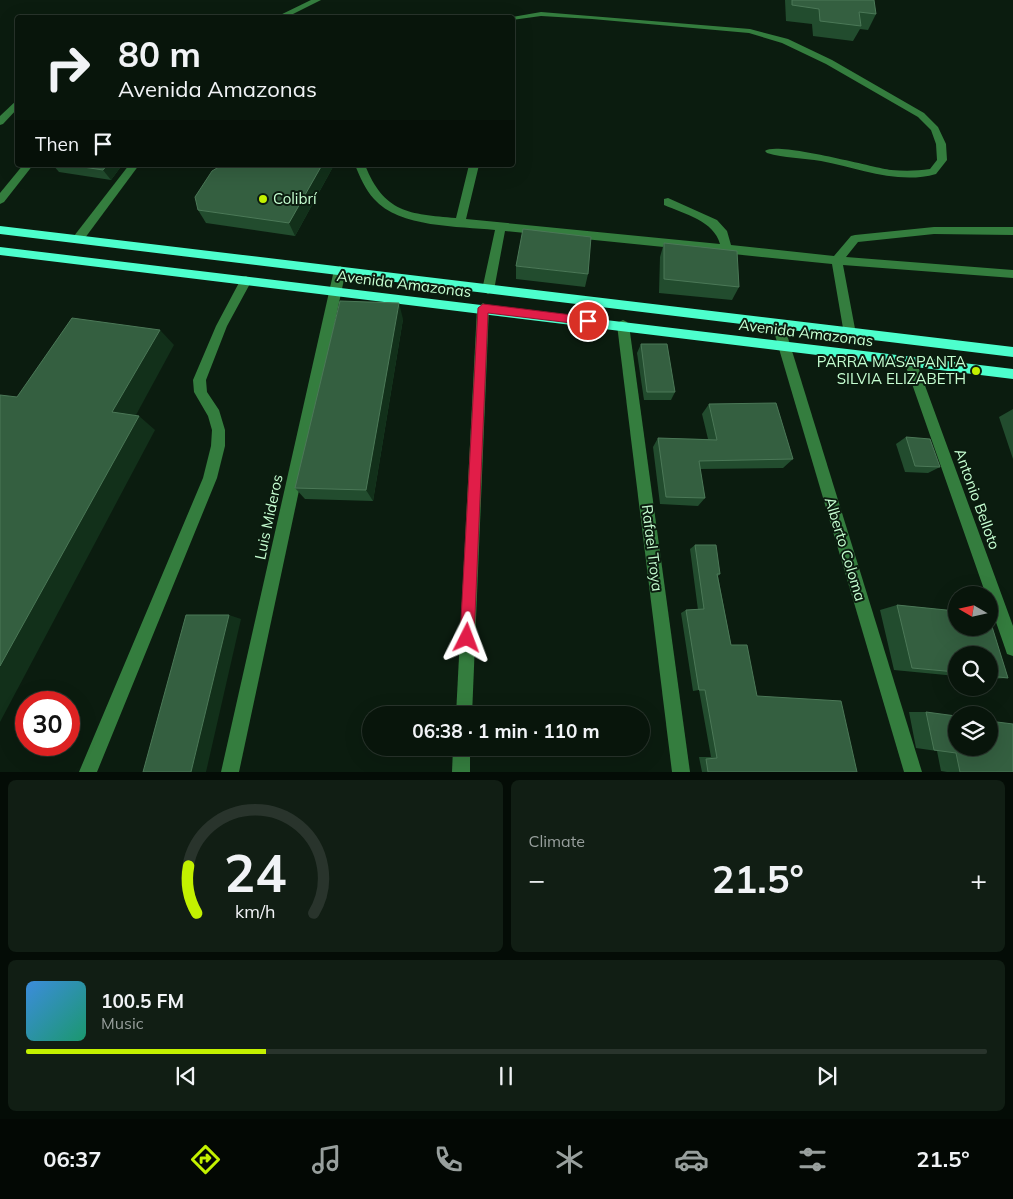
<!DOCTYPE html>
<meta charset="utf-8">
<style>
:root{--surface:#08150b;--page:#111e14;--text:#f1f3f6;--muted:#989f9d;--line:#29342c;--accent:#c3f100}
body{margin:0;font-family:Mulish,sans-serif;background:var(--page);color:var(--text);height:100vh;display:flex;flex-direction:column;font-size:19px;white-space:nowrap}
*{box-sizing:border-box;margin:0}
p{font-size:16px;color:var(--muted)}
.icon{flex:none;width:28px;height:28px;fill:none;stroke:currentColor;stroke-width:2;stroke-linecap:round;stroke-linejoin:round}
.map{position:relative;height:772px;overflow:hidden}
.drawer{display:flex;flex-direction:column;gap:8px;padding:8px;background:#040c06;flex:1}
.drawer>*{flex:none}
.hud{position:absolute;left:15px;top:15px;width:500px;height:152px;border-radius:5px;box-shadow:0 5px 20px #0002,0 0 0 1px var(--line);background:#08150b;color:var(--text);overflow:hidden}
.needle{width:32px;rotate:279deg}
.tools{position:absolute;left:948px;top:586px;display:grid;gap:10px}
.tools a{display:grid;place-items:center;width:50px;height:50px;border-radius:50%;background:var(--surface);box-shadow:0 5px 20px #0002,0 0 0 1px var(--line);font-size:25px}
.speed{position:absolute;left:15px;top:691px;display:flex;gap:10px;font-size:25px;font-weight:700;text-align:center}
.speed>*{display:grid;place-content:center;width:65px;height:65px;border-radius:50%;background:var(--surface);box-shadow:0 5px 20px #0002,0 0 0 1px var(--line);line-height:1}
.speed .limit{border:8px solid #d22;background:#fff;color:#111}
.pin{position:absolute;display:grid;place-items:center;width:42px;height:42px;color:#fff;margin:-21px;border:2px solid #fff;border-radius:50%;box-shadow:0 1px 5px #0007}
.me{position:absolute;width:55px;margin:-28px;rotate:3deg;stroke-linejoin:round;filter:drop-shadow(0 0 4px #0008)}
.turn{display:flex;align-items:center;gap:18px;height:105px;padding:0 20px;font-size:22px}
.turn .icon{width:65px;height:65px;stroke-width:2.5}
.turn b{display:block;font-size:35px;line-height:42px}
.then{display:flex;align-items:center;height:48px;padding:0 20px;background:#0003;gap:10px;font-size:19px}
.big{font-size:38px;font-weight:700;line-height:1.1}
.drawer .widget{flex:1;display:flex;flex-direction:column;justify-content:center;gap:8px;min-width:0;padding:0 18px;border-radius:8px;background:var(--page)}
.drawer .dial{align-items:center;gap:0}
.dial svg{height:130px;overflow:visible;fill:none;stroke:var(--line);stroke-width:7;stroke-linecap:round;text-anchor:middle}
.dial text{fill:var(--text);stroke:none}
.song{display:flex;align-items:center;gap:15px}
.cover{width:60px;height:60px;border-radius:8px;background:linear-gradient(135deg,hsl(210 70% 55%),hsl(160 70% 35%))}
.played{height:5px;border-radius:2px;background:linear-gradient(90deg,var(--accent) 25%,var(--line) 25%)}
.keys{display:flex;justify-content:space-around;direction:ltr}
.heat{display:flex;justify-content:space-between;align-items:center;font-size:28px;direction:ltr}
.drawer .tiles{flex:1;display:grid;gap:8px;grid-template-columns:1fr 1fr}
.widget:last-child{grid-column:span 2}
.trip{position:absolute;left:362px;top:706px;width:288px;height:50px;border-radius:25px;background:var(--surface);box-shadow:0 5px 20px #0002,0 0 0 1px var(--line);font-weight:700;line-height:50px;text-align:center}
.tab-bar{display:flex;height:80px;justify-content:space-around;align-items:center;background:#030804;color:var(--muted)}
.tab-bar .icon{width:35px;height:35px}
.tab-bar .selected{color:var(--accent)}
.tab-bar b{font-size:22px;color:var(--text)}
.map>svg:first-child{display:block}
</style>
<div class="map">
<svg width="1013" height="772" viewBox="0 0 1013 772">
<rect width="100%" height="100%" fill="#0b1c0f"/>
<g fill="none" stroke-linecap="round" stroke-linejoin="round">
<g fill="#347d3e" fill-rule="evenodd">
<path d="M 311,0 L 321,0 L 285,18 L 274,18 Z"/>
<path d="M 541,12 L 750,29 L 788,39 L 832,60 L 924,113 L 938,127 L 946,144 L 947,160 L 936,174 C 898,185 858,168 821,161 C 803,158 784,158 767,153 L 765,151 C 776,141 871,167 891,170 C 904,171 917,171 930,169 L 937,160 L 936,144 L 931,130 L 918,117 L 826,64 L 782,43 L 749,33 L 592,19 L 541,16 L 512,20 L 512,18 L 507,18 Z"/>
<path d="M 18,99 L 18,108 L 3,124 L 0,125 L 0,116 Z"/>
<path d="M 23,165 L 33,165 L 4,202 L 0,204 L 0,193 Z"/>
<path d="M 129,165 L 139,165 L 82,242 L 74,242 L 73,239 L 74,236 Z"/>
<path d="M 355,165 L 365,165 C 384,213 409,214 456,218 L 469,165 L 479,165 L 466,219 L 720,244 C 714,221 685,214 664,205 L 664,199 L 668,198 L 717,220 L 727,231 L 731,245 L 834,256 L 851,236 L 855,235 L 934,227 L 1013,227 L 1013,235 L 934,234 L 858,242 L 846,257 L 1013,270 L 1013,278 L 843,265 L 856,334 L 854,337 L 846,337 L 844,334 L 832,264 L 505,231 L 494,290 L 488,294 L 482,290 L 495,230 C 459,226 399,228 374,199 C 365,189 360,177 355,165 Z"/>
<path d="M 340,266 L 346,270 L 239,772 L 221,772 L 334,270 Z"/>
<path d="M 246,276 L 252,280 L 227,326 L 206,380 L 207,392 L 219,410 L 225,430 L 225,446 L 217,478 L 97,772 L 79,772 L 203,478 L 211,446 L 212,430 L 208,416 L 194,392 L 193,380 L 216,326 L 242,277 Z"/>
<path d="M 483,303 L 489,308 L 472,715 L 456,715 L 477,308 Z"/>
<path d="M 623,320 L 627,322 L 629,325 L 690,772 L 672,772 L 617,325 L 619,322 Z"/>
<path d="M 778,320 L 782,322 L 784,325 L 922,772 L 904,772 L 772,325 L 774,322 Z"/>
<path d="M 910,356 L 914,357 L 916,361 L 1013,626 L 1013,656 L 1007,654 L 1005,648 L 989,602 L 989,595 L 986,595 L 904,361 L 906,357 Z"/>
<path d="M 453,748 L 470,748 L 470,772 L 452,772 Z"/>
</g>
<g fill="#4dffcd" fill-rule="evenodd">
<path d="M 0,226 L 1013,347 L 1013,357 L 0,234 Z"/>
<path d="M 0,247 L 1013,369 L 1013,379 L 0,255 Z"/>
</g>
</g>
<g fill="#224c2e">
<path d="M 785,0 L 874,0 L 876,14 L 868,30 L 860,29 L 853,41 L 813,36 L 812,24 L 786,21 Z"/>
<path d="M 53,165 L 122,165 L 111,180 L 59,172 Z"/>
<path d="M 222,165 L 334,165 L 295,236 L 206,223 L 198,210 Z"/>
<path d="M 664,243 L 739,287 L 732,300 L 659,293 L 660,257 Z"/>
<path d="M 516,266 L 588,274 L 585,287 L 516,279 Z"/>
<path d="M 403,319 L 373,501 L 305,499 L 295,488 Z"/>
<path d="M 641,344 L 675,392 L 671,400 L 644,400 L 637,353 Z"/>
<path d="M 709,404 L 793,459 L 783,468 L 700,469 L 705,498 L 698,506 L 660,504 L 653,447 L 658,438 L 708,439 L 702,414 Z"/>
<path d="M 1013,409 L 1013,459 L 999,417 Z"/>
<path d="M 906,437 L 940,467 L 928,473 L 905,472 L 896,444 Z"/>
<path d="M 695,545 L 720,574 L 718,576 L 731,645 L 757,696 L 857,772 L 702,772 L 699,757 L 711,757 L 699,690 L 693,691 L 681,613 L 686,610 L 698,610 L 690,549 Z"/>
<path d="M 897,605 L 956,611 L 956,628 L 989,628 L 989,617 L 1008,678 L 989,679 L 989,655 L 956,655 L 956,676 L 894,670 L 880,610 Z"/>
<path d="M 909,712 L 926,712 L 1013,772 L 947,772 L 941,771 L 937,751 L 916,748 Z"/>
</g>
<g fill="#12301a">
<path d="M 107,165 L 122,165 L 111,180 L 103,170 Z"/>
<path d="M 322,165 L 334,165 L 295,236 L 289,223 Z"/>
<path d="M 399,303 L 403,319 L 373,501 L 366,490 Z"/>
<path d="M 160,330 L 174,345 L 130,426 L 112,412 Z"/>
<path d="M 139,416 L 155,430 L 0,722 L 0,666 Z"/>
<path d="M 229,615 L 241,619 L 206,772 L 191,772 Z"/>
</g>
<g fill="#345f40" stroke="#4b7857">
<path d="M 792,0 L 874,0 L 876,14 L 859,12 L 861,26 L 820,21 L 819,9 L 792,5 Z"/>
<path d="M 70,165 L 107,165 L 103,170 Z"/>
<path d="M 222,165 L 322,165 L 289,223 L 198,210 L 195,197 L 212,171 Z"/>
<path d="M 523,229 L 591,237 L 588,274 L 516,266 Z"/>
<path d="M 664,243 L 737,251 L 739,287 L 664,279 Z"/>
<path d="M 340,301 L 399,303 L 366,490 L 295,488 Z"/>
<path d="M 72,318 L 160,330 L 112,412 L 139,416 L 0,666 L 0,395 L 17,397 Z"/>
<path d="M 641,344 L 667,344 L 675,392 L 647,392 Z"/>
<path d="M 776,403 L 793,459 L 699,461 L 705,498 L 666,497 L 658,438 L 717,440 L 709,404 Z"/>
<path d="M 906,437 L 930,439 L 940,467 L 915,466 Z"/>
<path d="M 695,545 L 716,545 L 720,574 L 717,574 L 731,645 L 747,645 L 757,696 L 841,701 L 857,772 L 708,772 L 706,759 L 717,758 L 705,690 L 699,690 L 686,610 L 704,609 Z"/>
<path d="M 897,605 L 956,611 L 956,628 L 989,628 L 989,617 L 1008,678 L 989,676 L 989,655 L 956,655 L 956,672 L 912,668 Z"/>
<path d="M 186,615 L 229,615 L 191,772 L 143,772 Z"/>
<path d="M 926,712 L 956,716 L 956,748 L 989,748 L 989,721 L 1013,724 L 1013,772 L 960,772 L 956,753 L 934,750 Z"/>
</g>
<path fill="#e11d48" stroke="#92132f" d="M 483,304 L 588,317 L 593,321 L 588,325 L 488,313 L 474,638 L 472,643 L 467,645 L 462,643 L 460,638 L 478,308 Z"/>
<g fill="#c3f100" stroke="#0b1c0f" stroke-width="2">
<circle cx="263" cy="199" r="5"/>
<circle cx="976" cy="371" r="5"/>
</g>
<g text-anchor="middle" stroke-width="4" stroke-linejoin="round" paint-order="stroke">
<g font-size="15" fill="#c6ffd2" stroke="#0b1c0f" text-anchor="start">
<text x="273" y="204">Colibrí</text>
<text x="966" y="367" text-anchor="end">PARRA MASAPANTA<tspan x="966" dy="17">SILVIA ELIZABETH</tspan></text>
</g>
<g font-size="15" fill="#c6ffd2" stroke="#0b1c0f">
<text transform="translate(404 284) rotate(7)" y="5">Avenida Amazonas</text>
<text transform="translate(806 333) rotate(7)" y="5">Avenida Amazonas</text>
<text transform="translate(977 499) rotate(70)" y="5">Antonio Belloto</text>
<text transform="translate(269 517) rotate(-78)" y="5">Luis Mideros</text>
<text transform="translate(652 548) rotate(83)" y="5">Rafael Troya</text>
<text transform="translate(845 549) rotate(73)" y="5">Alberto Coloma</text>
</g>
</g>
</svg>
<div class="tools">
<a><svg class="needle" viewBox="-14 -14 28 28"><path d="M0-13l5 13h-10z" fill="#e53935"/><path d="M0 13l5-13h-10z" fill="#989f9d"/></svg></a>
<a><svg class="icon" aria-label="search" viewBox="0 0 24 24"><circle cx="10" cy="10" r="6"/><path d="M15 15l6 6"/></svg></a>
<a><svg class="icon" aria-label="layers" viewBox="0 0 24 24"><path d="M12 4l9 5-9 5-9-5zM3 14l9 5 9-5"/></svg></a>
</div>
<div class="speed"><div class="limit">30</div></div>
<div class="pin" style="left:588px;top:321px;background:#d93025"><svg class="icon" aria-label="arrive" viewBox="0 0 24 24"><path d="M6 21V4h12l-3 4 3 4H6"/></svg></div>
<svg class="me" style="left:467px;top:638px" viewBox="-20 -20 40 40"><path d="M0-17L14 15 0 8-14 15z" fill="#e11d48" stroke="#fff" stroke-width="4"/></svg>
<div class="trip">06:38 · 1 min · 110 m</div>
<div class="hud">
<div class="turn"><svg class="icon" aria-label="right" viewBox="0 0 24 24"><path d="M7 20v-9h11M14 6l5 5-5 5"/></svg><div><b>80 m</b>Avenida Amazonas</div></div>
<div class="then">Then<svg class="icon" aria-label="arrive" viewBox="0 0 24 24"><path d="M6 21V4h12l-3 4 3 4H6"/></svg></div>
</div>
</div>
<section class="drawer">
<div class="tiles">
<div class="widget dial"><svg viewBox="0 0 100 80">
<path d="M14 69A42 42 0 1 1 86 69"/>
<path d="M14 69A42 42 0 0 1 9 40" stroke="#c3f100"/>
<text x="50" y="56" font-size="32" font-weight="700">24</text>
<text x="50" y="72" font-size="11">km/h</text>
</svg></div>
<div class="widget"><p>Climate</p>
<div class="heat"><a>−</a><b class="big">21.5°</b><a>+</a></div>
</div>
<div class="widget">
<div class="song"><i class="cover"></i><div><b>100.5 FM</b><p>Music</p></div></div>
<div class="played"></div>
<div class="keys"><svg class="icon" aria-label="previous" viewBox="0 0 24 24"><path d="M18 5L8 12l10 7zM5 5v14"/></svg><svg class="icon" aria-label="pause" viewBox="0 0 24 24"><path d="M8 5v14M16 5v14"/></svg><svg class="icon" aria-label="next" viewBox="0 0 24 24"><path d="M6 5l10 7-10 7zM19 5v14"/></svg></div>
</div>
</div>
</section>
<nav class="tab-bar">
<b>06:37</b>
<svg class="icon selected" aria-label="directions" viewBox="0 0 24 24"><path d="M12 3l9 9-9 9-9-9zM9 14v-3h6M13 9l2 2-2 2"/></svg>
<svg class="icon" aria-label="music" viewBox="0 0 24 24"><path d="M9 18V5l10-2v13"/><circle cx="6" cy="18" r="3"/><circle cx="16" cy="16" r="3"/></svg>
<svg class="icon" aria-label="phone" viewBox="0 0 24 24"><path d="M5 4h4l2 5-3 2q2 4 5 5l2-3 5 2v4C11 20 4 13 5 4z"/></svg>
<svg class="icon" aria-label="climate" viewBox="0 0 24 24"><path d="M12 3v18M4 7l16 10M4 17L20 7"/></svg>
<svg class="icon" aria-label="car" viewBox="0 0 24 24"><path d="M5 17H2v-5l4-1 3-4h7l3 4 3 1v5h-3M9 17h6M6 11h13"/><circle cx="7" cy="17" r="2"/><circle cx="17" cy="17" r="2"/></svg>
<svg class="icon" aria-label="filters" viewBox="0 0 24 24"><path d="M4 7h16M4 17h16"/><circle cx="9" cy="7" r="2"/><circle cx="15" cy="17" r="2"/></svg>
<b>21.5°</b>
</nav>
